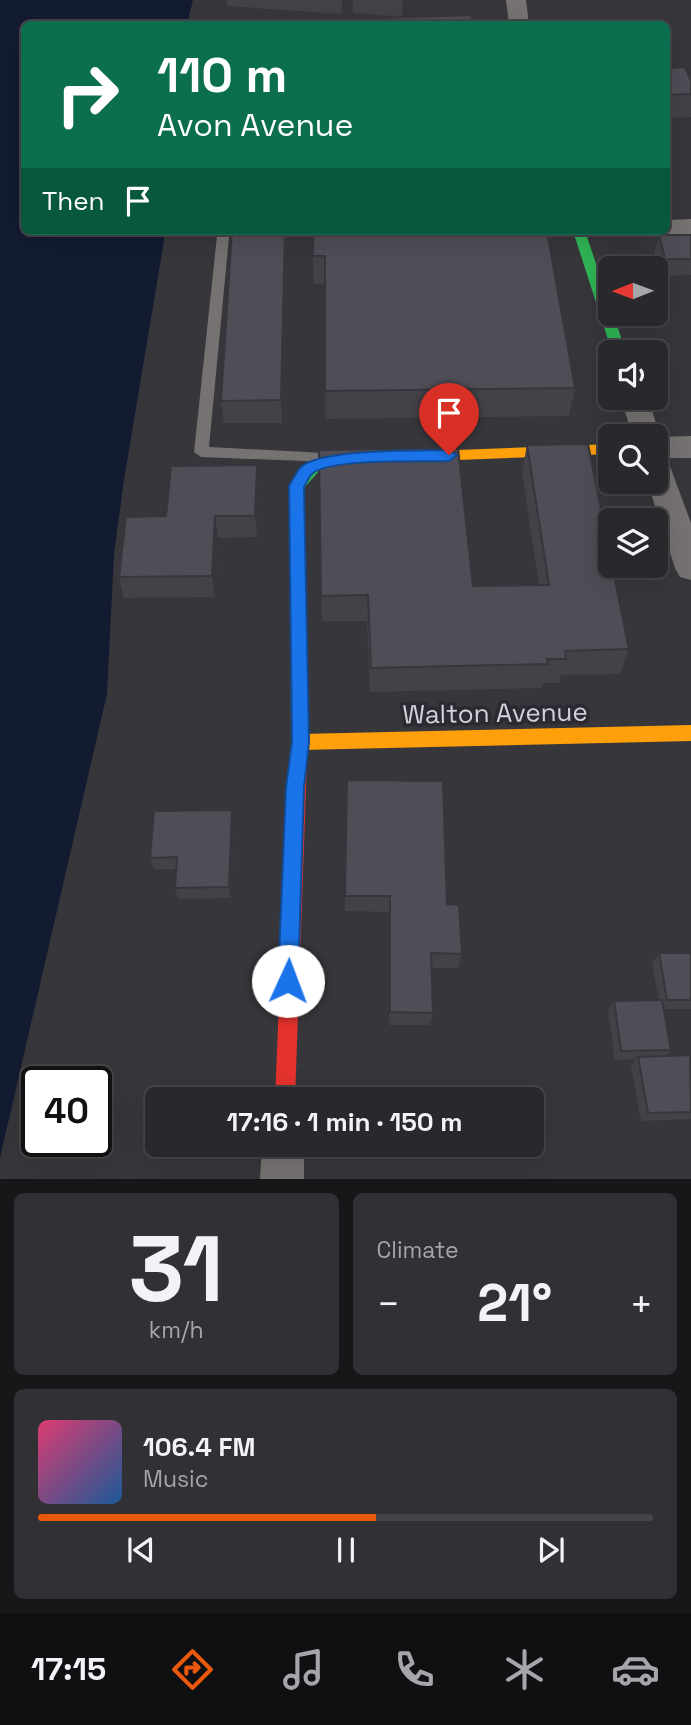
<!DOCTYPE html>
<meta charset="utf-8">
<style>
:root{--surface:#29282c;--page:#313034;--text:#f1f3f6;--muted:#a5a6a9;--line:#454448;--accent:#ea580c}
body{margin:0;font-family:"Space Grotesk",sans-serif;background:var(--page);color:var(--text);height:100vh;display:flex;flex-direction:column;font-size:26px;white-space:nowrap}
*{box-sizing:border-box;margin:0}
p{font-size:23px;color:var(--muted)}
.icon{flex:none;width:38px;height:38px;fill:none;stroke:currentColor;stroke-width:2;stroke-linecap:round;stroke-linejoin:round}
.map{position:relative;height:1179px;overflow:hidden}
.panel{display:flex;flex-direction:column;gap:14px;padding:14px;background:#171618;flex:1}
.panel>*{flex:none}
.top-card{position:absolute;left:21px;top:21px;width:649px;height:214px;border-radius:10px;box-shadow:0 7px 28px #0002,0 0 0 2px var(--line);background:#0b6e4f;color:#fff;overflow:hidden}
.needle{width:46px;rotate:269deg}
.controls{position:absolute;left:598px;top:256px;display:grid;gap:14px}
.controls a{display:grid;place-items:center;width:70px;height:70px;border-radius:10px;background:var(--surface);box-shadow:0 7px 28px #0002,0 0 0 2px var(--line);font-size:35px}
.speed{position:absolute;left:21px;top:1066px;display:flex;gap:14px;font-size:35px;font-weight:700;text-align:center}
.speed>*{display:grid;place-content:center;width:91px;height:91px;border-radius:50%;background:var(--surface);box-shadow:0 7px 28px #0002,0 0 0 2px var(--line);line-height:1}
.speed .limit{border:4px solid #111;border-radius:10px;background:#fff;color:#111}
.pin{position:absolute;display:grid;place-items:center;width:60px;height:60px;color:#fff;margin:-72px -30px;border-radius:50% 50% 50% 0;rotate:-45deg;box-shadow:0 0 7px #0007}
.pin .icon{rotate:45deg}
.me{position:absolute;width:77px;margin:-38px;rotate:2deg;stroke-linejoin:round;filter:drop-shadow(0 0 5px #0008)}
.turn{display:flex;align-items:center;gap:24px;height:147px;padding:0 21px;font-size:32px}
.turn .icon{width:91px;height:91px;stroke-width:2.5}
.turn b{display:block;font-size:49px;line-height:60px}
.then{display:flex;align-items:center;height:66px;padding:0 21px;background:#0003;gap:14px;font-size:26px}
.big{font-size:52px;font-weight:800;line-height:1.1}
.panel .widget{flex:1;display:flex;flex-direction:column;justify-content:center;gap:10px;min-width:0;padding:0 24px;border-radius:10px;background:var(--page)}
.panel .dial{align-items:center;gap:0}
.dial b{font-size:91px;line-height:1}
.song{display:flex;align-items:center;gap:21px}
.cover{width:84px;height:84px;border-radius:10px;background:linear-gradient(135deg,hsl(340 70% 55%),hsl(210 70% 35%))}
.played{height:7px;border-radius:4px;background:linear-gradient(90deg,var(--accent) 55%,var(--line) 55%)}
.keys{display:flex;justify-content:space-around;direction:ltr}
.heat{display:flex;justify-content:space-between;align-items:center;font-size:38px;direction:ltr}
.panel .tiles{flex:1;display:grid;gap:14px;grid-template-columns:1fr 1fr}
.widget:last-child{grid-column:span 2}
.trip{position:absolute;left:145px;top:1087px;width:399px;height:70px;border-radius:10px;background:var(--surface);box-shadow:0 7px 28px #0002,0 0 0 2px var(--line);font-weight:800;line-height:70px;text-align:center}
.menu{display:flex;height:112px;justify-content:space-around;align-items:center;background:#101012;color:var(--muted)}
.menu .icon{width:49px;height:49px}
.menu .current{color:var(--accent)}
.menu b{font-size:32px;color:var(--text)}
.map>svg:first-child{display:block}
</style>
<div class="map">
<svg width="691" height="1179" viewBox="0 0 691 1179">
<rect width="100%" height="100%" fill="#37363b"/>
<path fill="#121b30" d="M 0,0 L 193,0 L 187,24 L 24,24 L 24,231 L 164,231 L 164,241 L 124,480 L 114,554 L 107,694 L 0,1158 Z"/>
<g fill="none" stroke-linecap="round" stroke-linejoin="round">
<path fill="#777272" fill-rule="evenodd" d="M 221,231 L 234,231 L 229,237 L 209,447 L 325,453 L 330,454 L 332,458 L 330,462 L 201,457 L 194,452 L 217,236 Z"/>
<g fill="#777272" fill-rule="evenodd">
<path d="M 506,0 L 526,0 L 529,24 L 509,24 Z"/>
<path d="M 691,219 L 691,235 L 667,236 L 657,231 L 667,231 L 667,220 Z"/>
<path d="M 620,397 L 648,397 L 660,437 L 691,436 L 691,458 L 667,458 L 691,523 L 691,580 L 680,577 L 675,568 L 647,481 L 656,481 L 656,436 L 633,436 Z"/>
<path d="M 262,1144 L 304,1144 L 304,1179 L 260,1179 Z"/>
</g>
<g fill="#30b455" fill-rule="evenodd">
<path d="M 573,231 L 585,231 L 626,352 L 612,352 Z"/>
<path d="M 457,450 L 464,455 L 457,460 L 342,464 L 320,470 L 304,488 L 309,742 L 304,766 L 298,768 L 292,766 L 289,760 L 291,742 L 290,487 L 310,462 L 342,454 Z"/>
</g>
<g fill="#ff9f0a" fill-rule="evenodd">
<path d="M 611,444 L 611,454 L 457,460 L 450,455 L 457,450 Z"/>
<path d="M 691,725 L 691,741 L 300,750 L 294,747 L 291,742 L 294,737 L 300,734 Z"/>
</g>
<path fill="#e5322d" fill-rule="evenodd" d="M 298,752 L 304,754 L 307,760 L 295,1099 L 275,1099 L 289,760 L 292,754 Z"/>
</g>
<g fill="#444249">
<path d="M 227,0 L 346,0 L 342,14 L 227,6 Z"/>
<path d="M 353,0 L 407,0 L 402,17 L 353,13 Z"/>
<path d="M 667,61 L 670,68 L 691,81 L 691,117 L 667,118 Z"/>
<path d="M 286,231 L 287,251 L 282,423 L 224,423 L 221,401 Z"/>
<path d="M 312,231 L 547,231 L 575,388 L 569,416 L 325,419 L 325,284 L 314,284 Z"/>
<path d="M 659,235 L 691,235 L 691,275 L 661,276 L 654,252 Z"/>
<path d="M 527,445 L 629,649 L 620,674 L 561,675 L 559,683 L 543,683 L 542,688 L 370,692 L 367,621 L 322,621 L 319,450 L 473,586 L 539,585 L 522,472 Z"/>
<path d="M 257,465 L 259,487 L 257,537 L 218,538 L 215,597 L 124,598 L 119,577 L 166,516 Z"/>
<path d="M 347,780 L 447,904 L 462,954 L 458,968 L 431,968 L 433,1013 L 430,1025 L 389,1025 L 389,912 L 345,911 Z"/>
<path d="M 234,823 L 231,898 L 178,899 L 175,888 L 176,869 L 154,869 L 150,858 Z"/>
<path d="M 659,953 L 691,953 L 691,1009 L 664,1009 L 671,1050 L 666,1056 L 691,1060 L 691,1119 L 641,1121 L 631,1066 L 636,1059 L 615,1060 L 608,1010 L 614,1001 L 659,1000 L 652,964 Z"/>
</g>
<g fill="#37363c">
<path d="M 342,0 L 346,0 L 342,14 Z"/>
<path d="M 403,0 L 407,0 L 402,17 Z"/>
<path d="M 286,231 L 287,251 L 282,423 L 281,400 Z"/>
<path d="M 257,465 L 259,487 L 257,537 L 255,516 Z"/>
<path d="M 215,516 L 218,538 L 215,597 L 212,576 Z"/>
<path d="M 232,810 L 234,823 L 231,898 L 229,887 Z"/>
</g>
<g fill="#4f4d55" stroke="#37363c" stroke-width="2">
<path d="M 471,15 L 473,24 L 294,24 L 294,21 Z"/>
<path d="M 667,61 L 670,68 L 685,67 L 691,81 L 691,94 L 667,95 Z"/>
<path d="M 232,231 L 285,231 L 281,400 L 221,401 Z"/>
<path d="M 313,231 L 547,231 L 575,388 L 325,391 L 325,256 L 313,256 Z"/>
<path d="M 659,235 L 691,235 L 691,259 L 665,259 Z"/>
<path d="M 588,444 L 611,558 L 611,565 L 612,565 L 629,649 L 565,651 L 566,659 L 547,659 L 548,664 L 371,668 L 368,595 L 321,596 L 319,450 L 458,448 L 473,586 L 549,585 L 527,445 Z"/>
<path d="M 257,465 L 255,516 L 215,516 L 212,576 L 119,577 L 126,517 L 166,516 L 171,466 Z"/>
<path d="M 347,780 L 443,781 L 447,904 L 459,905 L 462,954 L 431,953 L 433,1013 L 390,1012 L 390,896 L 345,896 Z"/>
<path d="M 232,810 L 229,887 L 175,888 L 177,857 L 150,858 L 154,811 Z"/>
<path d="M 659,953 L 691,953 L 691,1000 L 667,1000 Z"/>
<path d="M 662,1000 L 671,1050 L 621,1051 L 614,1001 Z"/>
<path d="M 690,1055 L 691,1112 L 648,1113 L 638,1057 Z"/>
</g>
<path fill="#1a73e8" stroke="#114b97" stroke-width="2" d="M 449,450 L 457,455 L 449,461 C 421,462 333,458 313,473 C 309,476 307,482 304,487 L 309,742 L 304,787 L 298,981 L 295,988 L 288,990 L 281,988 L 278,981 L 286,787 L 292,742 L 289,486 C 292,481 296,473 300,468 C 318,448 420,451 449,450 Z"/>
<g text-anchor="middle" stroke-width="7" stroke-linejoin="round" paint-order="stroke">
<g font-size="26" fill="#d3d1d8" stroke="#2c2933">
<text transform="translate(495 713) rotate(-1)" y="9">Walton Avenue</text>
</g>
</g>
</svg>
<div class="controls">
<a><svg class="needle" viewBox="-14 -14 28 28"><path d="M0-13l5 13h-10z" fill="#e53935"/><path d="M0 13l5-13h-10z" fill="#a5a6a9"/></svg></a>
<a><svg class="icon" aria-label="sound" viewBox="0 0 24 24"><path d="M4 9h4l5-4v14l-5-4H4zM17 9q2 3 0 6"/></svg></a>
<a><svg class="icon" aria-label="search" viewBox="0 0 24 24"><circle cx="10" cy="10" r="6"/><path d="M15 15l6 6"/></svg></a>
<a><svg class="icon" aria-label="layers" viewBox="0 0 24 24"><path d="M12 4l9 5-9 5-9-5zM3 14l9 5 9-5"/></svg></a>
</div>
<div class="speed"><div class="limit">40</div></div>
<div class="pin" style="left:449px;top:455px;background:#d93025"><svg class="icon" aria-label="arrive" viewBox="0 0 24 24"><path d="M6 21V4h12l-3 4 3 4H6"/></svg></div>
<svg class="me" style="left:288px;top:981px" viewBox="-20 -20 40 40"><circle r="19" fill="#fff"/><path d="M0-13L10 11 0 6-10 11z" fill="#1a73e8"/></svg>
<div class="trip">17:16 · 1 min · 150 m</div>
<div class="top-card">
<div class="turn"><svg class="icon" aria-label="right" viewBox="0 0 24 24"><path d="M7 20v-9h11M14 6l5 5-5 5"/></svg><div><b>110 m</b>Avon Avenue</div></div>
<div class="then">Then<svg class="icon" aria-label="arrive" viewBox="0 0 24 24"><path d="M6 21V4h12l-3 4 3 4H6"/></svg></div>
</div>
</div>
<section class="panel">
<div class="tiles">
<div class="widget dial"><b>31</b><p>km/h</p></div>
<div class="widget"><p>Climate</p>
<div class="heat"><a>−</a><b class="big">21°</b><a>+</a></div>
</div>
<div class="widget">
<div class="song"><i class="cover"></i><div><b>106.4 FM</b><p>Music</p></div></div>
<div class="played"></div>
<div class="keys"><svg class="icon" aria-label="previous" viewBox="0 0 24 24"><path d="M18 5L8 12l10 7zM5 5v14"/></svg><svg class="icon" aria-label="pause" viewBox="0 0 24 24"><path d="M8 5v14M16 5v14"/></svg><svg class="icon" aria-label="next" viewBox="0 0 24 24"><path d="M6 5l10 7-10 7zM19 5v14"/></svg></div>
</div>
</div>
</section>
<nav class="menu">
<b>17:15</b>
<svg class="icon current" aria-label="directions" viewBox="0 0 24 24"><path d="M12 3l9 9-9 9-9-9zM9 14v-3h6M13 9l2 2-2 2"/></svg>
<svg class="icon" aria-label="music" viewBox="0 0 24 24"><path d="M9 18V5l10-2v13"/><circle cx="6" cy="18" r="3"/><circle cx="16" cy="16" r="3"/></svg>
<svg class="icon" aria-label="phone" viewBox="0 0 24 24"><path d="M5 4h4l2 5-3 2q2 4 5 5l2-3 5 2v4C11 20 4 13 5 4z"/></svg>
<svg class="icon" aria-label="climate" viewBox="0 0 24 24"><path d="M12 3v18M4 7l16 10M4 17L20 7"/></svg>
<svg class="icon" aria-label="car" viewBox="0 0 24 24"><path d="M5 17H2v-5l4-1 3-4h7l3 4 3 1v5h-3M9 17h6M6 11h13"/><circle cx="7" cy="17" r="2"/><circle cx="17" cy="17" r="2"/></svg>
</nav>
